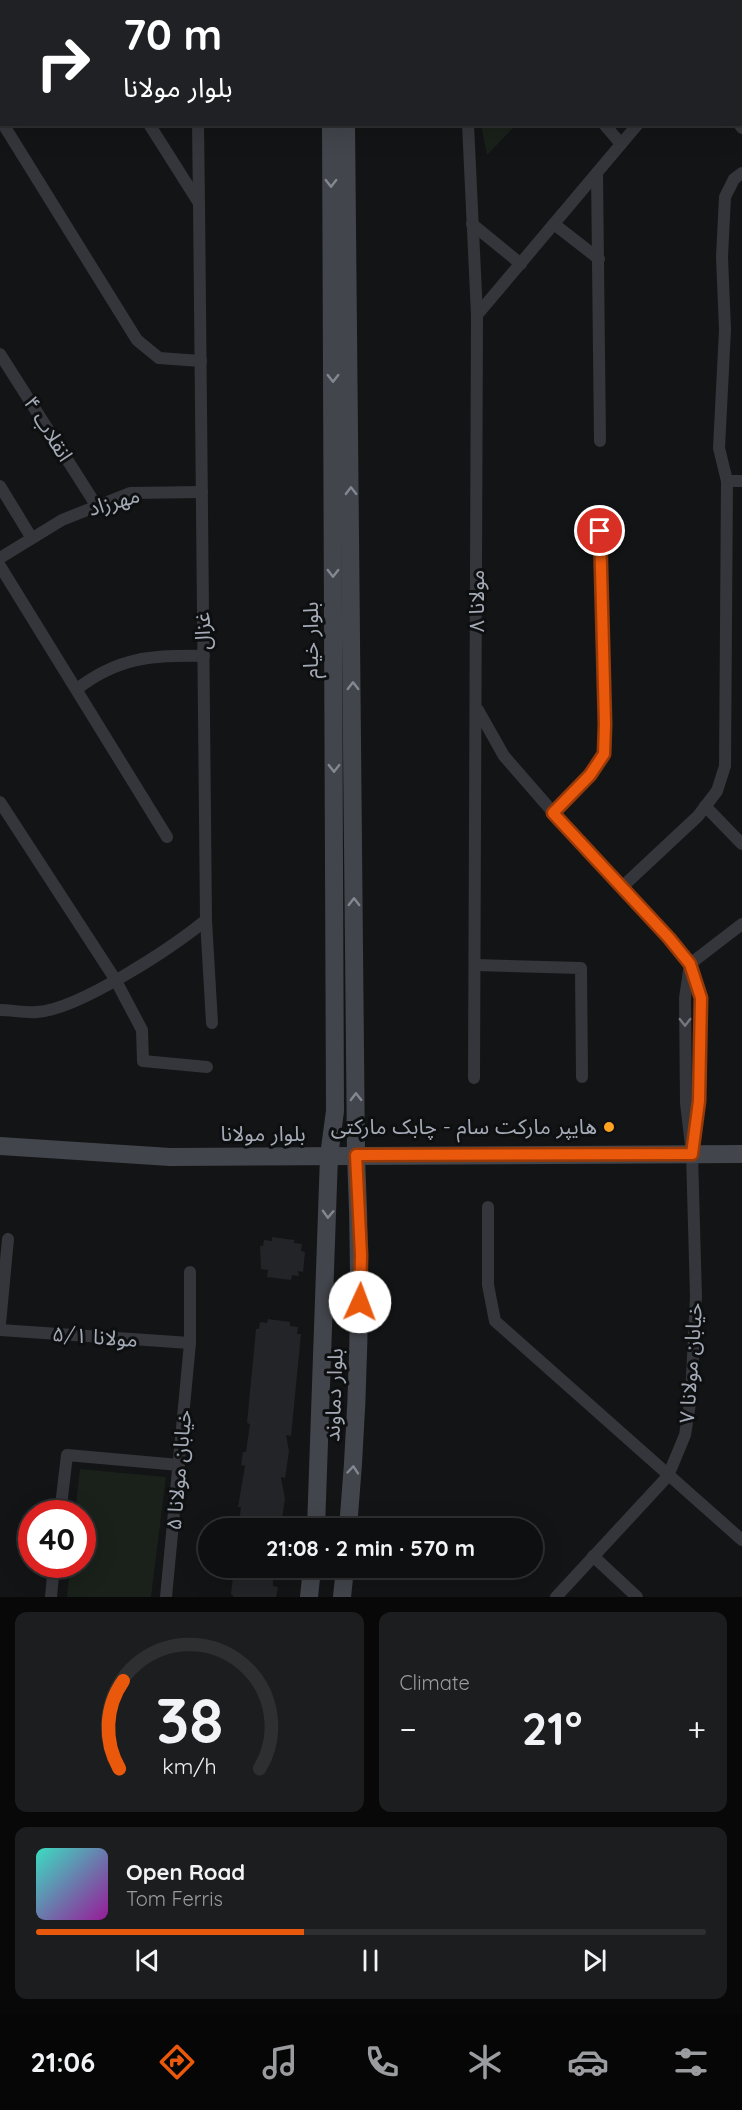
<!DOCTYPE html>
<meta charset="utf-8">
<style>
:root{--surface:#0e0f10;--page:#1c1d1e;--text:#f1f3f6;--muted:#9b9c9f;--line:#2e2f30;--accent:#ea580c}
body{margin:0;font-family:Quicksand,"Noto Sans Arabic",sans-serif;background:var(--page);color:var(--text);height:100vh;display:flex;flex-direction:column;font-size:22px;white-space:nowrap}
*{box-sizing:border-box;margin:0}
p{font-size:20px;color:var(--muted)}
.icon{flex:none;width:33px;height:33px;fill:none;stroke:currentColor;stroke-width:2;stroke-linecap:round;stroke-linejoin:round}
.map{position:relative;height:1597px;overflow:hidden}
.drawer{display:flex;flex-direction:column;gap:15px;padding:15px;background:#080809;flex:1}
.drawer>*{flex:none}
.hud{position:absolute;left:0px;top:0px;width:742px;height:126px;box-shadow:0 6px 24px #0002,0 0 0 2px var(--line);background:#202124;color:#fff;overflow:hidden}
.speed{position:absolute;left:18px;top:1500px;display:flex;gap:12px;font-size:30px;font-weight:700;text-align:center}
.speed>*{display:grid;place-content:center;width:78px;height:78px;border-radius:50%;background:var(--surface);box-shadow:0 6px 24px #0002,0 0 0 2px var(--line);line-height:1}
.speed .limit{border:9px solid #d22;background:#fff;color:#111}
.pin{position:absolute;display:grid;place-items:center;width:51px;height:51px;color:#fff;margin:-26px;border:3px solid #fff;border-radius:50%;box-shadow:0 2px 6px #0007}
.me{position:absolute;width:66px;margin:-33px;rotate:2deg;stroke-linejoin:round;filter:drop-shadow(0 0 4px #0008)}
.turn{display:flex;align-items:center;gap:21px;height:126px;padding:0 24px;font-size:27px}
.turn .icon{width:78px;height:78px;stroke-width:2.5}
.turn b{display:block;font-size:42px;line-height:51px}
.big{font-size:45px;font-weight:700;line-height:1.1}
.drawer .tile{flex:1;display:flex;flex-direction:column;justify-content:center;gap:9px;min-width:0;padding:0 21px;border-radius:12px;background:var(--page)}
.drawer .dial{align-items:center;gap:0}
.dial svg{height:156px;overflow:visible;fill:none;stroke:var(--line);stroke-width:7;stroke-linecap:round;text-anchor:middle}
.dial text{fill:var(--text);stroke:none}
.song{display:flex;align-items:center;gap:18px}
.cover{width:72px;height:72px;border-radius:9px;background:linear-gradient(135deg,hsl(170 70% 55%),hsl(300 70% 35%))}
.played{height:6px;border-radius:3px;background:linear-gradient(90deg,var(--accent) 40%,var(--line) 40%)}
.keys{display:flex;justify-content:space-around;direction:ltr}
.heat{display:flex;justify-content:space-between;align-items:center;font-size:33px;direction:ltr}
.drawer .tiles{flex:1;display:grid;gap:15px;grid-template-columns:1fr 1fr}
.tile:last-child{grid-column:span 2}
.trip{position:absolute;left:198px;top:1518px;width:345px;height:60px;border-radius:30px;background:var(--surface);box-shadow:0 6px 24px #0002,0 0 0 2px var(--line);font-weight:700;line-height:60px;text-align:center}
.menu{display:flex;height:96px;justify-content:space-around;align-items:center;background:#060606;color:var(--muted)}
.menu .icon{width:42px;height:42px}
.menu .active{color:var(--accent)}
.menu b{font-size:27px;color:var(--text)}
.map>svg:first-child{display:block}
</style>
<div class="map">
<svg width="742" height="1597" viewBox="0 0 742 1597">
<rect width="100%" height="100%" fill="#131415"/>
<g fill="#19211a">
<path d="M 481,125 L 481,124 L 516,125 L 487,155 Z"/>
<path d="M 80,1469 L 166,1477 L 151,1597 L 67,1597 L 70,1565 L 82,1564 L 82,1514 L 75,1513 Z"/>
</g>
<g fill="#232427">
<path d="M 272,1237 L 294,1240 L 294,1243 L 302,1244 L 301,1251 L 305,1252 L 303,1272 L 298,1271 L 299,1276 L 292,1275 L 291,1280 L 267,1277 L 268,1270 L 261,1269 L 260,1246 L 263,1246 L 264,1240 L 272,1241 Z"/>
<path d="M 268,1319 L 290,1322 L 290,1326 L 298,1327 L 297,1334 L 301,1334 L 291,1436 L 286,1435 L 289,1451 L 285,1478 L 281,1477 L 285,1499 L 282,1519 L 277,1518 L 278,1523 L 271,1522 L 270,1527 L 246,1525 L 247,1517 L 240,1516 L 241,1507 L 238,1507 L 245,1466 L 241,1465 L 243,1452 L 246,1452 L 250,1424 L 247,1423 L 256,1329 L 259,1329 L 260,1322 L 267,1323 Z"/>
<path d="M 234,1568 L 273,1568 L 273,1586 L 278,1587 L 276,1597 L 234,1597 L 231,1594 Z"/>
</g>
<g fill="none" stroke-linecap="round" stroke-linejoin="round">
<g stroke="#34363b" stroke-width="12">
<path d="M 69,0 L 70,2"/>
<path d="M 193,0 L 193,2"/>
<path d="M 566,0 L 567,2"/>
<path d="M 680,0 L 680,2"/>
<path d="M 697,0 L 697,2"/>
<path d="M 478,2 L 480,0"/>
<path d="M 3,124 L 137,340 L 159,358 L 201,361"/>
<path d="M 198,124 L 199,202"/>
<path d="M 468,124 L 477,315 L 474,1078"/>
<path d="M 604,124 L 621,144"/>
<path d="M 739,124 L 742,128"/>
<path d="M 597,173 L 600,441"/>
<path d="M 472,224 L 521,264"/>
<path d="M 554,224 L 599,259"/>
<path d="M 477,315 L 638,124"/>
<path d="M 0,354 L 96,505"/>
<path d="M 727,481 L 742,481"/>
<path d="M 0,486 L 31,537"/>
<path d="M 0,558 L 62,520 L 130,493 L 202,492"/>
<path d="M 0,566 L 167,837"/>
<path d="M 77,689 C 118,657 153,655 204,656"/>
<path d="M 478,710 L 504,756 L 558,818 L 669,938 L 690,964 L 701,998 L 699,1101 L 694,1138"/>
<path d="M 0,802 L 115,979 L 142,1030 L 143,1061 L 207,1067"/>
<path d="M 705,806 L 742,844"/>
<path d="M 553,813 L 590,775 L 604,754 L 605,724 L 600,531"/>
<path d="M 621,888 L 698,816 L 717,791 L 725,766 L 727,481 L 719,448 L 725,330 L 722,257 L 725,197 L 734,179 L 742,173"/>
<path d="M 206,920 L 212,1023"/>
<path d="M 690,964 L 742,924"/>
<path d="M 475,965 L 581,968 L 582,1077"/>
<path d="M 0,1010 C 12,1010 25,1013 37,1012 C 78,1010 173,947 206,920 L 199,203 L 149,124"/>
<path d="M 488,1207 L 488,1285 L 495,1321 L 742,1540"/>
<path d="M 0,1324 L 8,1239"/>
<path d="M 0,1330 L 190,1343"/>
<path d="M 60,1514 L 67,1455 L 179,1465"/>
<path d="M 593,1556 L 637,1597"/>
<path d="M 51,1597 L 54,1564"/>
<path d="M 166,1597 L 190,1343 L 190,1272"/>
<path d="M 556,1597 L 668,1476 L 685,1435 L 691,1397 L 696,1297 L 692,1154 L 686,1103 L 685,998 L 690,964"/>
</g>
<g stroke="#42454b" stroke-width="18">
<path d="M 330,0 L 330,2"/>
<path d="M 347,2 L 347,0"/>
<path d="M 346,124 L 356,1155 C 362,1280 359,1404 348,1528"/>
<path d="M 0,1146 L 170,1157 L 742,1154"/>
<path d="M 316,1528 L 329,1156 L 335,1111 L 331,124"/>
<path d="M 309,1597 L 312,1568"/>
<path d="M 342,1597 L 345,1568"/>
</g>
</g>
<defs><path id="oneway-chevron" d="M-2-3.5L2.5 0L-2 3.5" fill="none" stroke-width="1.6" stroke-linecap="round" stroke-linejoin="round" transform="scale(1.5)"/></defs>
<g stroke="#828791">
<use href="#oneway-chevron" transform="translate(331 183) rotate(90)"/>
<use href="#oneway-chevron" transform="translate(333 378) rotate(90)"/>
<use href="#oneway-chevron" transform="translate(351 491) rotate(-91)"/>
<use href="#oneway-chevron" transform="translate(333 573) rotate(90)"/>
<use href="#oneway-chevron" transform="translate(353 686) rotate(-90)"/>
<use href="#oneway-chevron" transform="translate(334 768) rotate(90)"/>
<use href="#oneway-chevron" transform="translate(354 902) rotate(-90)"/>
<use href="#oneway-chevron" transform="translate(356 1097) rotate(-91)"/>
<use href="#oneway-chevron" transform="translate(328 1214) rotate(92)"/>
<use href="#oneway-chevron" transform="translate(353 1470) rotate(-85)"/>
</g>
<use stroke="#72767f" href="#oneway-chevron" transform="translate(685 1022) rotate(90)"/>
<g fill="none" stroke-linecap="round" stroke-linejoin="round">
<g stroke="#983908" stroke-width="15">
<path id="route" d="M 360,1302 L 361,1255 L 356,1155 L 692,1154 L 699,1101 L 701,998 L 690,964 L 669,938 L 553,813 L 590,775 L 604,754 L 605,724 L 600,531"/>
</g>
<use href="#route" stroke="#ea580c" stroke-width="10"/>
</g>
<circle fill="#ffa222" stroke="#0e0f10" stroke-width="2" cx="609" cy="1127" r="6"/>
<g text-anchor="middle" stroke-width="6" stroke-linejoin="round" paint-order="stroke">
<g font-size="21" fill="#a4abb7" stroke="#0e0f10">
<text transform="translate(48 429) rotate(58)" y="7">انقلاب ۴</text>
<text transform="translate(114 502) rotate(-16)" y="7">مهرزاد</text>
<text transform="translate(477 601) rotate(-90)" y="7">مولانا ۸</text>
<text transform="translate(203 631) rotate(-91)" y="7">غزال</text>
<text transform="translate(311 640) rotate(-90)" y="7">بلوار خیام</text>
<text x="263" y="1141">بلوار مولانا</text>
<text transform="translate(95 1337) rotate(4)" y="7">مولانا ۵/۱</text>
<text transform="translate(691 1363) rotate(-86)" y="7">خیابان مولانا ۷</text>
<text transform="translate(334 1395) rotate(-88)" y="7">بلوار دماوند</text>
<text transform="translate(179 1470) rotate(-85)" y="7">خیابان مولانا ۵</text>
</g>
<g font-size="21" fill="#a4abb7" stroke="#0e0f10" text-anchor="end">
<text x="597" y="1134">هایپر مارکت سام - چابک مارکتی</text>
</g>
</g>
</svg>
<div class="speed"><div class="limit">40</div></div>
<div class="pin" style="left:600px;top:531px;background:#d93025"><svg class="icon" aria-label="arrive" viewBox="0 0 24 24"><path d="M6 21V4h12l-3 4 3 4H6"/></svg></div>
<svg class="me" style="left:360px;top:1302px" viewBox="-20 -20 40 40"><circle r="19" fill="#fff"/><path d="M0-13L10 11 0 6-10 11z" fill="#ea580c"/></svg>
<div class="trip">21:08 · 2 min · 570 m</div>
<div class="hud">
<div class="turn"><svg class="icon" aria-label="right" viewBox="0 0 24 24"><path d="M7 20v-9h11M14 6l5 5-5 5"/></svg><div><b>70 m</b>بلوار مولانا</div></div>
</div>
</div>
<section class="drawer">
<div class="tiles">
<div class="tile dial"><svg viewBox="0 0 100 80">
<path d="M14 69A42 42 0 1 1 86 69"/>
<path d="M14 69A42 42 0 0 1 16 24" stroke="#ea580c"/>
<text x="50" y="56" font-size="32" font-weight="700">38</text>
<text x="50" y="72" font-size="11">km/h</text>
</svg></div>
<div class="tile"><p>Climate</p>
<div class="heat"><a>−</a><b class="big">21°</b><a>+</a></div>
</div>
<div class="tile">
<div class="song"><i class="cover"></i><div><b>Open Road</b><p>Tom Ferris</p></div></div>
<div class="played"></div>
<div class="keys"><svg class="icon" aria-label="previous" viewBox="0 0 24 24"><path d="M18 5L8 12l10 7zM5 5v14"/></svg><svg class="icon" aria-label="pause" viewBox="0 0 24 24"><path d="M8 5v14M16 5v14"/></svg><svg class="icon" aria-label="next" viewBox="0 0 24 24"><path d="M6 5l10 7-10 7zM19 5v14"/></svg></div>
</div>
</div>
</section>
<nav class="menu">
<b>21:06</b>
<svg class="icon active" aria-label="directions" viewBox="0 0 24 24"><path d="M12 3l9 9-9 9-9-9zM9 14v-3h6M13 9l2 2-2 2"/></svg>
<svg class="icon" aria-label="music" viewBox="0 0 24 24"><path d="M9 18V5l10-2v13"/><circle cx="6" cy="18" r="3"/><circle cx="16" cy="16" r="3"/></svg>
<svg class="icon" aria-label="phone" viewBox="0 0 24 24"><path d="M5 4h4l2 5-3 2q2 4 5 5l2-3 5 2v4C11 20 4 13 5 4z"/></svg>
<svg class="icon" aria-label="climate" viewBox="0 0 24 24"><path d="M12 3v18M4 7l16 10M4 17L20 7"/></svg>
<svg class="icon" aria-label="car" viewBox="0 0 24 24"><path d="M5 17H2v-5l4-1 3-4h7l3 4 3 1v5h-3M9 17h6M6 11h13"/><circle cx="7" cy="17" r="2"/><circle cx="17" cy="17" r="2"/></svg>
<svg class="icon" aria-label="filters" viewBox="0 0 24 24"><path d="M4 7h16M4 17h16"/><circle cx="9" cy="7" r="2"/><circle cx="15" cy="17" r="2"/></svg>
</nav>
